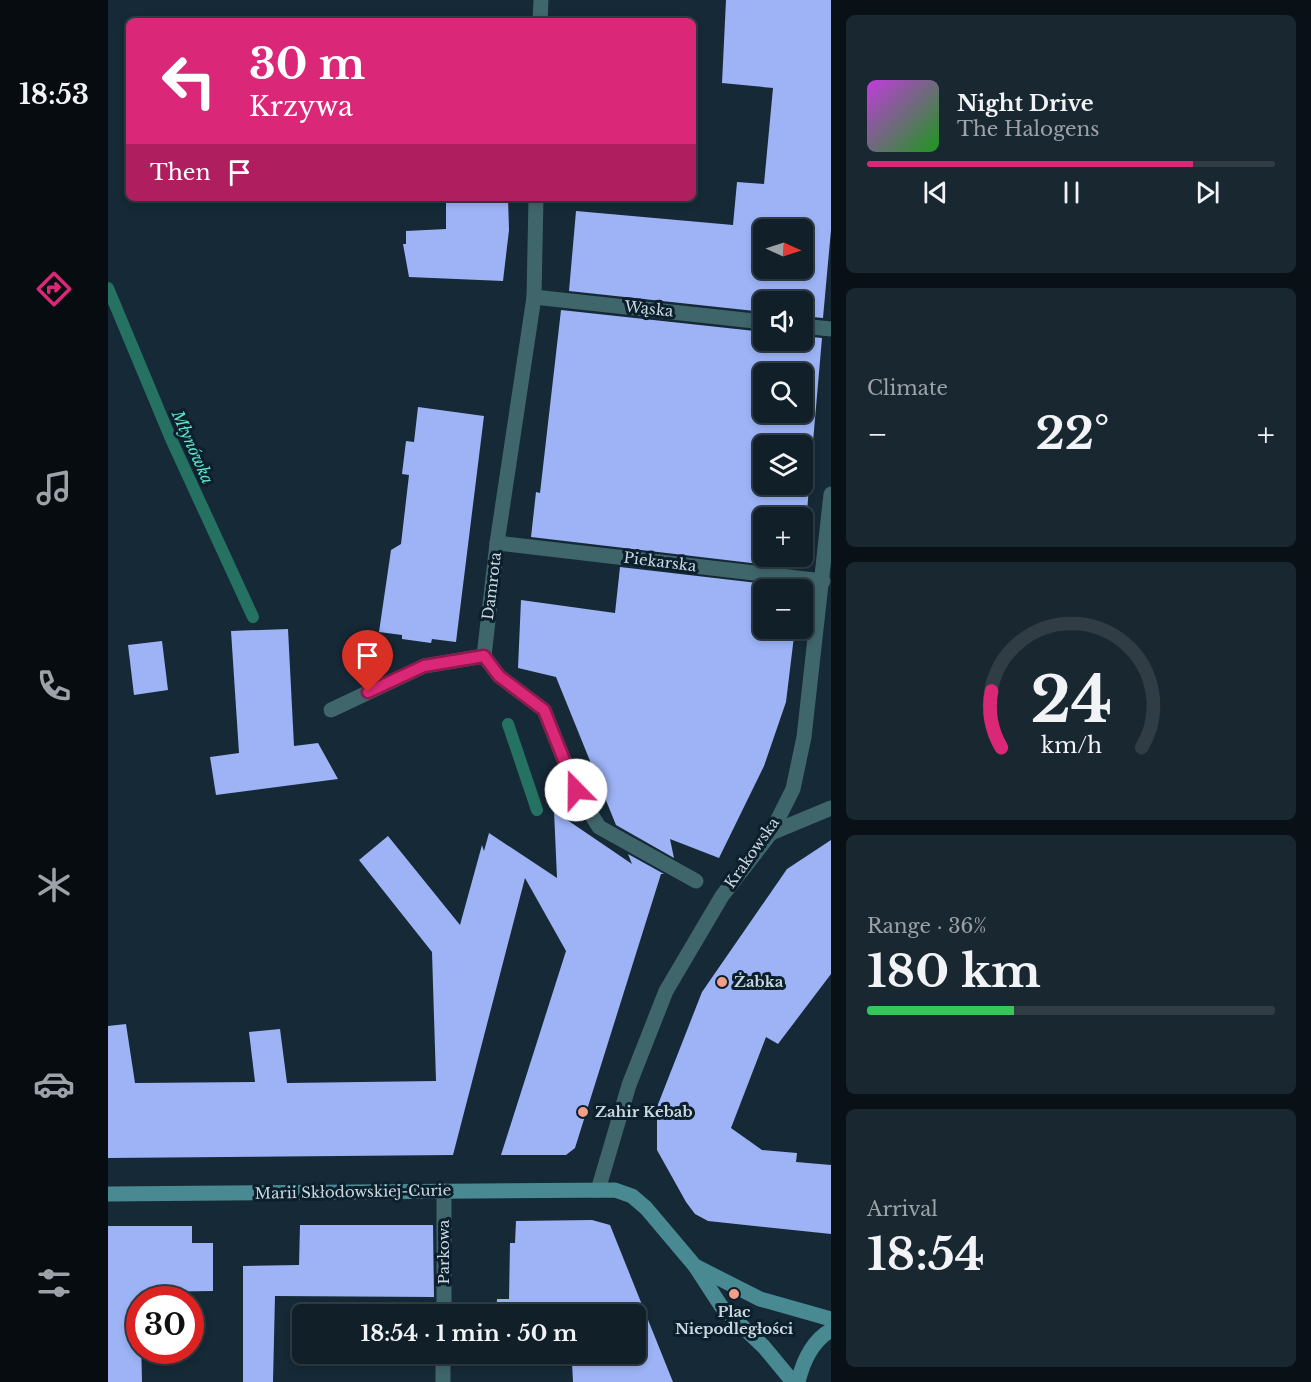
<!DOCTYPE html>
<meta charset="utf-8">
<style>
:root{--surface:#101f28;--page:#192730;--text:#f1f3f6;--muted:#9ca2a8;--line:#303d45;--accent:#db2777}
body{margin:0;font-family:"Libre Baskerville",serif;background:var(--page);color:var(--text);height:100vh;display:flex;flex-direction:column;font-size:22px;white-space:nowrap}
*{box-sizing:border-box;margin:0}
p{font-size:20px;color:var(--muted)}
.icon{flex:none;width:33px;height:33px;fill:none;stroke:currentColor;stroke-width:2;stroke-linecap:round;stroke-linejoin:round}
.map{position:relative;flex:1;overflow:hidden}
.panel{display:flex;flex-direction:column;gap:15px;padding:15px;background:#091116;width:480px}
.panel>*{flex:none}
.guide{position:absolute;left:18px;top:18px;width:570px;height:183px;border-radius:9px;box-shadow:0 3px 9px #0003,0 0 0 2px var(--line);background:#db2777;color:#fff;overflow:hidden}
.needle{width:39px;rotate:93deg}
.tools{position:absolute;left:645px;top:219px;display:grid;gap:12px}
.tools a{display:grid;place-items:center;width:60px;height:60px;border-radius:9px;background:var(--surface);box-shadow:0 3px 9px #0003,0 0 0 2px var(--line);font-size:30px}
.speed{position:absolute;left:18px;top:1286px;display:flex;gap:12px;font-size:30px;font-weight:700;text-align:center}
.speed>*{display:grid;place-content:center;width:78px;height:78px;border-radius:50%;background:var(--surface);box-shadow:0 3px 9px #0003,0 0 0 2px var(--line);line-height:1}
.speed .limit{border:9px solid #d22;background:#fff;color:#111}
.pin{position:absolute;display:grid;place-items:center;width:51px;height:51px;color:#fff;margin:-62px -26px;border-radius:50% 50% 50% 0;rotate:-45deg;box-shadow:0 0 6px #0007}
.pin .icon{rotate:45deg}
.me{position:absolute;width:66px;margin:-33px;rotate:338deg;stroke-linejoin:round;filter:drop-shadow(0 0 4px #0008)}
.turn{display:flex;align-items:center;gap:21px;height:126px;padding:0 24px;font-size:27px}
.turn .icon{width:78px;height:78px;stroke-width:2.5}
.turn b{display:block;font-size:42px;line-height:51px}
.then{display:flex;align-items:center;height:57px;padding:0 24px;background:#0003;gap:12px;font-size:22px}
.big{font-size:45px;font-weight:800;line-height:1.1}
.panel .tile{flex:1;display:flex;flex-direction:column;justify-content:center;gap:9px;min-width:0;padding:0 21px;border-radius:9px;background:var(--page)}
.panel .dial{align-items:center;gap:0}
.dial svg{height:156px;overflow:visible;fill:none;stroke:var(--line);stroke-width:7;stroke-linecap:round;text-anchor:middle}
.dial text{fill:var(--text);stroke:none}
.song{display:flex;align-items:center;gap:18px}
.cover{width:72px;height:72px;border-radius:9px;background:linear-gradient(135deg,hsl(290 70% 55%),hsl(120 70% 35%))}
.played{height:6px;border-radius:3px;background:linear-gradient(90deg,var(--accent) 80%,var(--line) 80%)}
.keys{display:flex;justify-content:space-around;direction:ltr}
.heat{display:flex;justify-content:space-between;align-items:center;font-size:33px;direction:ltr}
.charge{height:9px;border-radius:4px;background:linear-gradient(90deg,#34c759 36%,var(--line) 0)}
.trip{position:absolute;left:184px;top:1304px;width:354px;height:60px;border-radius:9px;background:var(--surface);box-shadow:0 3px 9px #0003,0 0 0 2px var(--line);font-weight:800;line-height:60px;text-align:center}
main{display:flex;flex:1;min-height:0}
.dock{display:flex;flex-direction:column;width:108px;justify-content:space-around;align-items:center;background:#060c10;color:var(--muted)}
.dock .icon{width:42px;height:42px}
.dock .active{color:var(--accent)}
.dock b{font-size:27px;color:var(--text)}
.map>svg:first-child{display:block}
</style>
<main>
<nav class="dock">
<b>18:53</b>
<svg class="icon active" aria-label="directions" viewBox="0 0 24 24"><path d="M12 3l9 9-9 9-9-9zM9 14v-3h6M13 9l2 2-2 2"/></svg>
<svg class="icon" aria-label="music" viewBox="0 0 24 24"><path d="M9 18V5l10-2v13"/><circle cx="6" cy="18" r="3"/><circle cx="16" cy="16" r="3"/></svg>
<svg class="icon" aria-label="phone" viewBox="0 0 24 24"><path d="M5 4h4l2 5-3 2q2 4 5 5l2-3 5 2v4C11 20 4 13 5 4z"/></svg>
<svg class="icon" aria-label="climate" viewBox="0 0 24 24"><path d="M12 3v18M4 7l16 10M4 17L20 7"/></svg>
<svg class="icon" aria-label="car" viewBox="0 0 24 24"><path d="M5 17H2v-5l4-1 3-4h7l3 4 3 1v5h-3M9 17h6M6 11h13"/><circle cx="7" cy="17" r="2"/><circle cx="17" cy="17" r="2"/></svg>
<svg class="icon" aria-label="filters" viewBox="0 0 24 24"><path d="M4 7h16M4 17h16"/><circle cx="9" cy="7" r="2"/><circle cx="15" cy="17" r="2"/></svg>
</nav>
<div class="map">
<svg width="723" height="1382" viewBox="0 0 723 1382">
<rect width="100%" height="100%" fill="#152936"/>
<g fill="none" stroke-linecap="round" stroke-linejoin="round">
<g stroke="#257262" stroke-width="12">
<path d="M 0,288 L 63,439 L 145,617"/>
<path d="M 400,724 L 429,810"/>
</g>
</g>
<g fill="#9db3f6" fill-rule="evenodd">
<path d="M 618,0 L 723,0 L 723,230 L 715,318 L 694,316 L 694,302 L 656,302 L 656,312 L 461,291 L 468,211 L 625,225 L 629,182 L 656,184 L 665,88 L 614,83 ZM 656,230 L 694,230 L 694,268 L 656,268 Z"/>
<path d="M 338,198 L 400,198 L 401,230 L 395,281 L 301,277 L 295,244 L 298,244 L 298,231 L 338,229 Z"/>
<path d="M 453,310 L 656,332 L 656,340 L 694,340 L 694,336 L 714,338 L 694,569 L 423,537 L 428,492 L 432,493 ZM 656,374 L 694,374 L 694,412 L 656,412 ZM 656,446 L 694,446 L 694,484 L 656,484 ZM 656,518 L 694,518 L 694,556 L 656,556 Z"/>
<path d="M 310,407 L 376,416 L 348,642 L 324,639 L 323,643 L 294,639 L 294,635 L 271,632 L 283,550 L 293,544 L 301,475 L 294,474 L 298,441 L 306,442 Z"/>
<path d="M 512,567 L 692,588 L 656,590 L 656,628 L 687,628 L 678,702 L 656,766 L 611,858 L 562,839 L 566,858 L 508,825 L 448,677 L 410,668 L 413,600 L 507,613 Z"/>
<path d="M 180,629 L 186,746 L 210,743 L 230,779 L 108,795 L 102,757 L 131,753 L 123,631 Z"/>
<path d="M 54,641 L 60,690 L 26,695 L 20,645 Z"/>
<path d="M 446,811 L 524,864 L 520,854 L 556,874 L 553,874 L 467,1148 L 458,1155 L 393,1155 L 458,951 L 417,878 L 345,1155 L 0,1158 L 0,1026 L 18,1024 L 27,1083 L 147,1082 L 141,1032 L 172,1029 L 179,1083 L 328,1081 L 324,952 L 251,860 L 280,836 L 352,925 L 374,845 L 376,851 L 381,833 L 449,878 Z"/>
<path d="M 723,840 L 723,974 L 670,1044 L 658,1037 L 623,1128 L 654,1150 L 689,1153 L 688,1162 L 723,1165 L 723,1234 L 600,1221 L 587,1214 L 578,1202 L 549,1150 L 549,1107 L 594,992 L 679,869 Z"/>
<path d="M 484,1220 L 502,1225 L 565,1382 L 465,1382 L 464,1362 L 457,1362 L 457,1353 L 528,1353 L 528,1314 L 388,1314 L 389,1299 L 401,1299 L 402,1243 L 407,1243 L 408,1221 Z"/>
<path d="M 192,1225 L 325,1225 L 326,1297 L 167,1296 L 165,1382 L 135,1382 L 135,1266 L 191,1265 Z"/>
<path d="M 0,1226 L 84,1226 L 84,1243 L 105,1243 L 105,1291 L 32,1292 L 34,1382 L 0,1382 Z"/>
</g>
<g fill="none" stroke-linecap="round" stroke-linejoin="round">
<g stroke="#3f666b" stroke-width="15">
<path d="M 426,297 L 656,322"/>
<path d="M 694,326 L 723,329"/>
<path d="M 389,543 L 715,581"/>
<path d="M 663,833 L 723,808"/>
<path d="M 490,1190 L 521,1085 L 558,991 L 614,896 L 663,833 L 685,789 L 696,737 L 723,494"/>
</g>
<g stroke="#3f666b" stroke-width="15">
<path d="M 432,21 L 433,0"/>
<path d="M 428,198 L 426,297 L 389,543 L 376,656 L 391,676 L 436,710 L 468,790 L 491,827 L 588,881"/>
<path d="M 223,710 L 316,666 L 376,656"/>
<path d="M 336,1314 L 336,1191"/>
<path d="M 335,1382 L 335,1353"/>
</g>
<g stroke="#498992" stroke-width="15">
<path d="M 0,1194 L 507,1190 L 524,1196 L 538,1208 L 587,1266 L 613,1306 L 656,1347 L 685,1382"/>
<path d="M 587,1266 L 652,1299 L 723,1319"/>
<path d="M 690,1382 C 695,1361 704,1341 723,1330"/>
</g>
</g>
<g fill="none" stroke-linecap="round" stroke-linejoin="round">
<g stroke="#8e194d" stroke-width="15">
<path id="route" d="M 260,692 L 316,666 L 376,656 L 391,676 L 436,710 L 468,790"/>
</g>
<use href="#route" stroke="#db2777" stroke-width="10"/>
</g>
<g fill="#f49e88" stroke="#0b1f2c" stroke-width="2">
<circle cx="614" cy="982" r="6"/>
<circle cx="475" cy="1112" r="6"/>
<circle cx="626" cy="1294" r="6"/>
</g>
<g text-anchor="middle" stroke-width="6" stroke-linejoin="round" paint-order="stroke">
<g font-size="15" fill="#cbd8e0" stroke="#0b1f2c">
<text transform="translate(541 309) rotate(6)" y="5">Wąska</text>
<text transform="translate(552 562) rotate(7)" y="5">Piekarska</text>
<text transform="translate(384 586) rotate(-83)" y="5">Damrota</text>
<text transform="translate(644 853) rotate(-55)" y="5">Krakowska</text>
<text transform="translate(245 1192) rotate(-1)" y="5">Marii Skłodowskiej-Curie</text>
<text transform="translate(336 1252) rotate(-90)" y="5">Parkowa</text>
</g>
<g font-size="15" font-weight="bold" fill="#cbd8e0" stroke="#0b1f2c" text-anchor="start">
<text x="626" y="987">Żabka</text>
<text x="487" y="1117">Zahir Kebab</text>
<text x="626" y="1317" text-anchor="middle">Plac<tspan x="626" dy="17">Niepodległości</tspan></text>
</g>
<g font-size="16" font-style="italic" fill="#5ae7c8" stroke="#0b1f2c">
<text transform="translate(85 447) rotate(66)" y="6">Młynówka</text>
</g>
</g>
</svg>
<div class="tools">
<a><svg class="needle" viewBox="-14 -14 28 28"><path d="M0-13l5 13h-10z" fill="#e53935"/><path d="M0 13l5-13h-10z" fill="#9ca2a8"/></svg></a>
<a><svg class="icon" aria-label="sound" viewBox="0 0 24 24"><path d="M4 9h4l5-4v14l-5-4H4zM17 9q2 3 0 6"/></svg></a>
<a><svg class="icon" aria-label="search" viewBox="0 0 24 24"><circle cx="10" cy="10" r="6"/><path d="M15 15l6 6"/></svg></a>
<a><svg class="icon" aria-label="layers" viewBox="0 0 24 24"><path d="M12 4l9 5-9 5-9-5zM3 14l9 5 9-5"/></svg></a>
<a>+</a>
<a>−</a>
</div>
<div class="speed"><div class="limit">30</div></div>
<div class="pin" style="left:260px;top:692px;background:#d93025"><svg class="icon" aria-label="arrive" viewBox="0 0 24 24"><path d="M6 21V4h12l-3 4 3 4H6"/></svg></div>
<svg class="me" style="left:468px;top:790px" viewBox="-20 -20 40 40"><circle r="19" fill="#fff"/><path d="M0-13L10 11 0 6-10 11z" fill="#db2777"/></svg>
<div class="trip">18:54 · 1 min · 50 m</div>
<div class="guide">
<div class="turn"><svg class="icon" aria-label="left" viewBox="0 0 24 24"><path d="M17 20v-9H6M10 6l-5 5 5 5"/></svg><div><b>30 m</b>Krzywa</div></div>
<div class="then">Then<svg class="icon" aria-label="arrive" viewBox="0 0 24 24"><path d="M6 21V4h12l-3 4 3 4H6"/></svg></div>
</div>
</div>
<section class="panel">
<div class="tile">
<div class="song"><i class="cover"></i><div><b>Night Drive</b><p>The Halogens</p></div></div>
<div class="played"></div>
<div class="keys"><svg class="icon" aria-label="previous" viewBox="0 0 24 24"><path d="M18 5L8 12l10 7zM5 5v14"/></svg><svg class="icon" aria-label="pause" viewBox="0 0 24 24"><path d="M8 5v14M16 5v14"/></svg><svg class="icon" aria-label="next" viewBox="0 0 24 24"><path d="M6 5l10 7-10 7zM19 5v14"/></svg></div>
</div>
<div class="tile"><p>Climate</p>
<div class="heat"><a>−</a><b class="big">22°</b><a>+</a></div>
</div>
<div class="tile dial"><svg viewBox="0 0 100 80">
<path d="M14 69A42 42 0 1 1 86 69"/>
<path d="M14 69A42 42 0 0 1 9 40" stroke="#db2777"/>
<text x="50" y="56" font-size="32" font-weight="700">24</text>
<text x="50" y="72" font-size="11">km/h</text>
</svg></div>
<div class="tile"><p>Range · 36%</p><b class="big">180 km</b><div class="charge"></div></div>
<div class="tile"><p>Arrival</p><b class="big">18:54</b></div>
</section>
</main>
